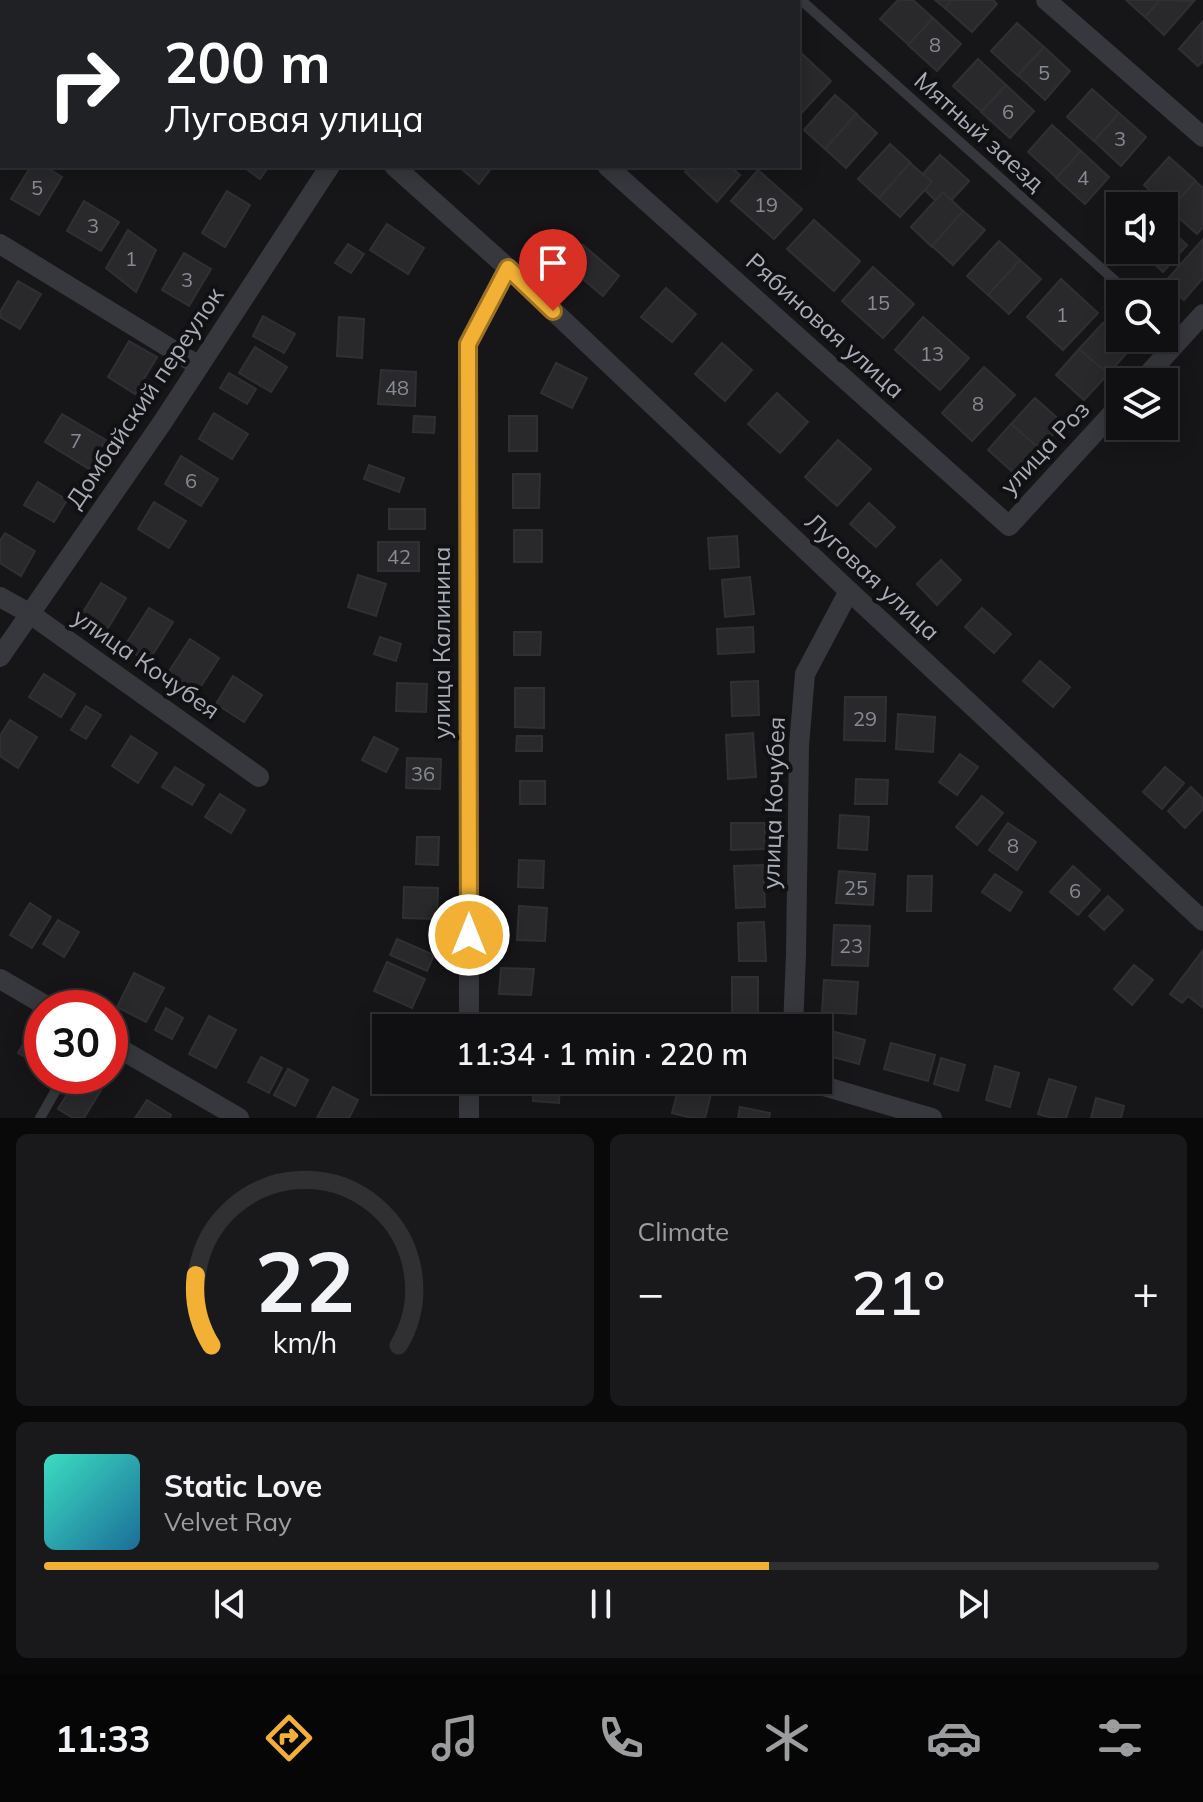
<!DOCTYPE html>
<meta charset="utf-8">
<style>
:root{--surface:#101012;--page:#19191b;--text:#f1f3f6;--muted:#9c9d9f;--line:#303032;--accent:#f2b134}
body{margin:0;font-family:Mulish,sans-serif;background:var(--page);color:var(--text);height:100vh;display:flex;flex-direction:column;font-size:30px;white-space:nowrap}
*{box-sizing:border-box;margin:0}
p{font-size:26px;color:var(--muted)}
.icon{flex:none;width:44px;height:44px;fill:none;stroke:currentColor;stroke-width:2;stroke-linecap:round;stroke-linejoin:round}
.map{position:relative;height:1118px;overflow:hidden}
.drawer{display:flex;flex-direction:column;gap:16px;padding:16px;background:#09090a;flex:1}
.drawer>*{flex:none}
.guide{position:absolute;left:0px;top:0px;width:800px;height:168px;box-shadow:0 4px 20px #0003,0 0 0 2px var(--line);background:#202124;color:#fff;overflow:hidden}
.controls{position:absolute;left:1106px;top:192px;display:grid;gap:16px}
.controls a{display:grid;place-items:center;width:72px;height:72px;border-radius:0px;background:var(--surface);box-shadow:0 4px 20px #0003,0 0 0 2px var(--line);font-size:40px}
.speed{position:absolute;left:24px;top:990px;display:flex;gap:16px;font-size:40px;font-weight:700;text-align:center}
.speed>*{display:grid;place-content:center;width:104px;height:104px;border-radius:50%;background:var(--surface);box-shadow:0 4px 20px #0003,0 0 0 2px var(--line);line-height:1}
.speed .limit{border:12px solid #d22;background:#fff;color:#111}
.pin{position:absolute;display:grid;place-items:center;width:68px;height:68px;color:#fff;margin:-82px -34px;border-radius:50% 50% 50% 0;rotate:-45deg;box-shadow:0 0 8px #0007}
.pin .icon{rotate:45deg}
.me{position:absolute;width:88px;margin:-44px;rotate:0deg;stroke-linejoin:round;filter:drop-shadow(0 0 6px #0008)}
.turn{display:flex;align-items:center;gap:28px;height:168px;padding:0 32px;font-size:36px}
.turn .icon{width:104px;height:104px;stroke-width:2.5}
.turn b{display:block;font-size:56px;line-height:68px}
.big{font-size:60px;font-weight:600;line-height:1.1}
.drawer .card{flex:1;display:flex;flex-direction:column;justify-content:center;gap:12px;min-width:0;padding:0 28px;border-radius:12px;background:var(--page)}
.drawer .dial{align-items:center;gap:0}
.dial svg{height:208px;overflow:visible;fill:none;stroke:var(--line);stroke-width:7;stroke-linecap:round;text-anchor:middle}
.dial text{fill:var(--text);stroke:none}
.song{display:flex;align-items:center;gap:24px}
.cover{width:96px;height:96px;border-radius:12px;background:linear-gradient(135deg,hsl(170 70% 55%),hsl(200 70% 35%))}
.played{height:8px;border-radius:4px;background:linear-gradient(90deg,var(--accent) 65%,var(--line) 65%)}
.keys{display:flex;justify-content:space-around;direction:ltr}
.heat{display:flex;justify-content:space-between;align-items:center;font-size:44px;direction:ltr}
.drawer .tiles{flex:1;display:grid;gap:16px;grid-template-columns:1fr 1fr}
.card:last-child{grid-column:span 2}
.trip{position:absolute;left:372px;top:1014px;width:460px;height:80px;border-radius:0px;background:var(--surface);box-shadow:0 4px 20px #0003,0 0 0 2px var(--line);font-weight:600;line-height:80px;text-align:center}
.tabs{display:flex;height:128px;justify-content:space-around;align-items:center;background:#060607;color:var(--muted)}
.tabs .icon{width:56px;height:56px}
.tabs .on{color:var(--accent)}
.tabs b{font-size:36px;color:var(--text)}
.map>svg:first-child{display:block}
</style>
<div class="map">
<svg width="1203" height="1118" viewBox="0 0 1203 1118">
<rect width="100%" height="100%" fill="#161618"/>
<g fill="#29292c" stroke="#303034" stroke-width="2">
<path d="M 69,0 L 104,0 L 102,2 L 72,2 Z"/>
<path d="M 269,0 L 308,0 L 306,2 L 271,2 Z"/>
<path d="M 492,0 L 532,0 L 534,2 L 494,2 Z"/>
<path d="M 576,0 L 607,0 L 609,2 L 574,2 Z"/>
<path d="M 607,0 L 641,0 L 640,2 L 609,2 Z"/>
<path d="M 898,0 L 913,0 L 933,18 L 909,45 L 880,19 Z"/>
<path d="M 935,0 L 952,0 L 945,8 Z"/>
<path d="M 952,0 L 993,0 L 997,4 L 972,32 L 945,8 Z"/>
<path d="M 1126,0 L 1160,0 L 1145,17 Z"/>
<path d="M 1160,0 L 1194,1 L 1164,35 L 1145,17 Z"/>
<path d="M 933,18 L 961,44 L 937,71 L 908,45 Z"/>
<path d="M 1203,21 L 1203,61 L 1198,66 L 1179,49 Z"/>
<path d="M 1017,23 L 1044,47 L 1018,76 L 991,51 Z"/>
<path d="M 1044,47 L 1070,71 L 1045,100 L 1018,75 Z"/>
<path d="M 798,50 L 831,81 L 798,117 Z"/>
<path d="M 978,59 L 1006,85 L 982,112 L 953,86 Z"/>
<path d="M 1006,85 L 1034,111 L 1010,138 L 981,112 Z"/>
<path d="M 1092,89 L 1119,113 L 1094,141 L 1067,117 Z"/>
<path d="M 835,95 L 857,114 L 825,149 L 804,130 Z"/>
<path d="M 1119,113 L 1146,137 L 1121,166 L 1094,141 Z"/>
<path d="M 856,114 L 877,133 L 846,168 L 825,149 Z"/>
<path d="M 1052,125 L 1081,151 L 1057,178 L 1028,152 Z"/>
<path d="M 890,144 L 911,163 L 879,198 L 858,179 Z"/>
<path d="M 1081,151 L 1109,177 L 1085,204 L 1056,178 Z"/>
<path d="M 940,155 L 969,181 L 944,208 L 916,182 Z"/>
<path d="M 940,155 L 969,181 L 944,208 L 916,182 Z"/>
<path d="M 1169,157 L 1196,181 L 1170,209 L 1144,185 Z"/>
<path d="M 910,163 L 932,182 L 900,217 L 879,198 Z"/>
<path d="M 31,166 L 44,166 L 62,177 L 39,215 L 11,199 Z"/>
<path d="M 242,166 L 269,166 L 260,179 Z"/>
<path d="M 458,166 L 493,166 L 479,184 Z"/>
<path d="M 690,166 L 730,166 L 740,175 L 717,202 L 685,172 Z"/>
<path d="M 758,170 L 802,209 L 774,239 L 731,201 Z"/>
<path d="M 1195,181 L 1203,188 L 1203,227 L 1197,234 L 1170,210 Z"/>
<path d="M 227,191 L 250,205 L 225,247 L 202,233 Z"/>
<path d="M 943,192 L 964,212 L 932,247 L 911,227 Z"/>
<path d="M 1130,193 L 1145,206 L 1120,206 L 1120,232 L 1106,219 Z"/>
<path d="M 84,201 L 119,222 L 101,251 L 67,231 Z"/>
<path d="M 963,211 L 985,230 L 953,265 L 932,246 Z"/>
<path d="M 814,220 L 860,261 L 834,291 L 787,249 Z"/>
<path d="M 387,224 L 424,248 L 408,274 L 370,250 Z"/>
<path d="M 1164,224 L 1187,245 L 1163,272 L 1139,250 L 1164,250 Z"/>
<path d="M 128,230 L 156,250 L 136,292 L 106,268 Z"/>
<path d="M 1203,239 L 1203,278 L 1184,300 L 1164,283 Z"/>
<path d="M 999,241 L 1020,260 L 988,295 L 967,276 Z"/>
<path d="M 348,244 L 364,254 L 351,273 L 335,263 Z"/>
<path d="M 583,245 L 619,276 L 603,296 L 566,265 Z"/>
<path d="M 184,253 L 211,269 L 189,306 L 162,290 Z"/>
<path d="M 1020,260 L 1041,279 L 1009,314 L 988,295 Z"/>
<path d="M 873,267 L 914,304 L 883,338 L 842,301 Z"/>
<path d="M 1061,279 L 1098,313 L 1063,350 L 1027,317 Z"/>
<path d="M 18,281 L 41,294 L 20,329 L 0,317 L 0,312 Z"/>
<path d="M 666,288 L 696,314 L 672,342 L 641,317 Z"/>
<path d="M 263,316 L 295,334 L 284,353 L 253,336 Z"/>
<path d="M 339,317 L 364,319 L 362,358 L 337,356 Z"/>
<path d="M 923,317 L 969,358 L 940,390 L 895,350 Z"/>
<path d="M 1103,323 L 1131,348 L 1108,374 L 1079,349 Z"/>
<path d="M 129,341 L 157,357 L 135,394 L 108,377 Z"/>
<path d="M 722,343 L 752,370 L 725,401 L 695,374 Z"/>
<path d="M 255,347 L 287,367 L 271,392 L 239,373 Z"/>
<path d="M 1079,349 L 1108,374 L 1084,400 L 1056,375 Z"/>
<path d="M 556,363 L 587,378 L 572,408 L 541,393 Z"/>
<path d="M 984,367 L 1015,395 L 972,441 L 942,413 Z"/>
<path d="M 381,370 L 416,372 L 415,406 L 378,404 Z"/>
<path d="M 229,373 L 256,389 L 247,404 L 220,388 Z"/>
<path d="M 777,393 L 808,422 L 780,453 L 748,424 Z"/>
<path d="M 1035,398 L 1063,423 L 1040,449 L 1011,424 Z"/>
<path d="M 214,413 L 248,434 L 232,459 L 199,439 Z"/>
<path d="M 62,414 L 106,440 L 89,469 L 45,442 Z"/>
<path d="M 414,416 L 435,417 L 434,433 L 413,432 Z"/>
<rect x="509" y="416" width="28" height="35"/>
<path d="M 1011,424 L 1040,449 L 1016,475 L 988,450 Z"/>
<path d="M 838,440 L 871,469 L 837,506 L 805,477 Z"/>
<path d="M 181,456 L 218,479 L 201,506 L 165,484 Z"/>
<path d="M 369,465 L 404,478 L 399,492 L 364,479 Z"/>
<path d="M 513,474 L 540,474 L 539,508 L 513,508 Z"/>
<path d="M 38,482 L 67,500 L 54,522 L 24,505 Z"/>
<path d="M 154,502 L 186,521 L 169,548 L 138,529 Z"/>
<path d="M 869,503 L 895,527 L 876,547 L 850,524 Z"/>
<rect x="389" y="509" width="36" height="20"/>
<rect x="514" y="530" width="28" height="32"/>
<path d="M 5,533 L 35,551 L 21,576 L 0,563 L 0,541 Z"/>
<path d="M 737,536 L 739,567 L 710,569 L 708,538 Z"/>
<rect x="378" y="542" width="41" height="29"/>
<path d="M 941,560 L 961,580 L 937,605 L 917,584 Z"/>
<path d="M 358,575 L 386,584 L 376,616 L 348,607 Z"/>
<path d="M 750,577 L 754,614 L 725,617 L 722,580 Z"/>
<path d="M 101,583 L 126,598 L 105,633 L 80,617 Z"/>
<path d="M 149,608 L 173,622 L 148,662 L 124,647 Z"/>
<path d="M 982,608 L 1011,634 L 994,653 L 965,627 Z"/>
<path d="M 753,627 L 754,652 L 718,654 L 717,629 Z"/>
<path d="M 514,632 L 541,632 L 540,655 L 514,655 Z"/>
<path d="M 380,637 L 401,644 L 396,661 L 374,654 Z"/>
<path d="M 190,639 L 219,658 L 198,691 L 168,673 Z"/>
<path d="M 1040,661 L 1070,687 L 1053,707 L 1023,681 Z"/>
<path d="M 44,674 L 75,694 L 61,717 L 29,697 Z"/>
<path d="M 233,676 L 262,695 L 244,722 L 216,704 Z"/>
<path d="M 758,681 L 759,715 L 732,716 L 731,682 Z"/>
<path d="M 397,683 L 427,684 L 426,712 L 396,711 Z"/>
<path d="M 515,688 L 544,688 L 544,728 L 515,727 Z"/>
<path d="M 845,697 L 886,697 L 885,741 L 844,740 Z"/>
<path d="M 86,706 L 101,715 L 86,739 L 71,730 Z"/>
<path d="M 898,714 L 935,717 L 933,752 L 896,749 Z"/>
<path d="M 10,720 L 37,737 L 18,768 L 0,756 L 0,736 Z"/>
<path d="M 753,733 L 756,777 L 728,779 L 726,735 Z"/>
<path d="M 131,736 L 157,753 L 138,783 L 112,766 Z"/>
<path d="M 517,736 L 542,736 L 542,751 L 516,751 Z"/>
<path d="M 374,737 L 398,749 L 386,772 L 362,760 Z"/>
<path d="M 960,754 L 978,767 L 957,795 L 939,782 Z"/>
<path d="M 407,758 L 441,759 L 440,789 L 406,788 Z"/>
<path d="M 175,767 L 204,785 L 192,805 L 162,787 Z"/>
<path d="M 1165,767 L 1184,783 L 1162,809 L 1143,792 Z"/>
<path d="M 856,779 L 888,780 L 887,804 L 855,804 Z"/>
<rect x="520" y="781" width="25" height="23"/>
<path d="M 1191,787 L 1203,799 L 1203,809 L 1185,828 L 1168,811 Z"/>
<path d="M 220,794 L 245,810 L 231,833 L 205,817 Z"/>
<path d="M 982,796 L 1003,813 L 977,845 L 956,827 Z"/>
<path d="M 840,815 L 869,817 L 867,850 L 838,848 Z"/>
<path d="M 731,823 L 765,823 L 765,849 L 731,850 Z"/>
<path d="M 1008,823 L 1036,842 L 1017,870 L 989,850 Z"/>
<path d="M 417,837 L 439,837 L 438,865 L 416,864 Z"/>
<path d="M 519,860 L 544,861 L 543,888 L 518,887 Z"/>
<path d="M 763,865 L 765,907 L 736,908 L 734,866 Z"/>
<path d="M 1073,866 L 1100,890 L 1078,915 L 1050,892 Z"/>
<path d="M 839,871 L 875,874 L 873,905 L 836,903 Z"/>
<path d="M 995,874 L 1022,892 L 1010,911 L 982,892 Z"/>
<path d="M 908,876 L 932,876 L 931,911 L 907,911 Z"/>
<path d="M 404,887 L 438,888 L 437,919 L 403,918 Z"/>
<path d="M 1108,896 L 1123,910 L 1104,930 L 1089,916 Z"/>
<path d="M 30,903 L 51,917 L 32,948 L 10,935 Z"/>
<path d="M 519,906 L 547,908 L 545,941 L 517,940 Z"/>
<path d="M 58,920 L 79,932 L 64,957 L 43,944 Z"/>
<path d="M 764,922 L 766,961 L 739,961 L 738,923 Z"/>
<path d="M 834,925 L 870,926 L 868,966 L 832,965 Z"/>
<path d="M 397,939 L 434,955 L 427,971 L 390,955 Z"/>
<path d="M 1203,950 L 1203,1008 L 1188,996 L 1182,1003 L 1170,994 Z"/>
<path d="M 387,962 L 425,979 L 412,1008 L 374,991 Z"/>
<path d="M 1134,965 L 1153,980 L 1132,1005 L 1114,989 Z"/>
<path d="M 501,968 L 534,969 L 531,995 L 499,994 Z"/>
<path d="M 134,973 L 164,988 L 146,1022 L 117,1007 Z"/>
<rect x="732" y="977" width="26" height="36"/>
<path d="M 824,980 L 858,982 L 856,1014 L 822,1012 Z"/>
<path d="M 166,1008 L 183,1018 L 172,1039 L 155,1030 Z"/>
<path d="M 209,1016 L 236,1030 L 216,1068 L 189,1054 Z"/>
<path d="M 523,1022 L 554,1024 L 553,1028 L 523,1028 Z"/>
<path d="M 760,1024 L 760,1028 L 720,1028 L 719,1025 Z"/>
<path d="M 33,1028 L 42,1034 L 41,1066 L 18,1053 Z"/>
<path d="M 831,1031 L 865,1040 L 859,1064 L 825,1055 Z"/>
<path d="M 891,1043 L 935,1055 L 928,1081 L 884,1069 Z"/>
<path d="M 261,1057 L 282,1068 L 269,1093 L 248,1082 Z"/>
<path d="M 941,1058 L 965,1065 L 958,1091 L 934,1084 Z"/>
<path d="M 995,1066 L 1019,1073 L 1010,1107 L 986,1100 Z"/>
<path d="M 288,1069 L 308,1080 L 295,1106 L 274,1095 Z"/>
<path d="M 79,1076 L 101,1090 L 84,1118 L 73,1118 L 58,1109 Z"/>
<path d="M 1049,1079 L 1076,1087 L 1066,1118 L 1052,1118 L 1038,1114 Z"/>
<path d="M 534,1080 L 560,1080 L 559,1103 L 533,1101 Z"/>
<path d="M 679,1086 L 711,1094 L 705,1118 L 692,1118 L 672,1113 Z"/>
<path d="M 333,1087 L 358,1100 L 349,1118 L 317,1118 Z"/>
<path d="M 1096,1098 L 1124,1106 L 1121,1118 L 1091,1118 Z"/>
<path d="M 147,1100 L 171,1115 L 170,1118 L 135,1118 Z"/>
<path d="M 740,1107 L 770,1113 L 769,1118 L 738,1118 Z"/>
</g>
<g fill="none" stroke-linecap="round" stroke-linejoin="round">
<g stroke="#37383d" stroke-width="10">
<path d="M 801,0 L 1130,294"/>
<path d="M 1164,324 L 1181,339"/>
<path d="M 40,1118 L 64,1076"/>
</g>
<g stroke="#37383d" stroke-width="20">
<path d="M 207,0 L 210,2"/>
<path d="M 422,0 L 424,2"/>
<path d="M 1046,0 L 1203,137"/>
<path d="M 685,2 L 687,0"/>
<path d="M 394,166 L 508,268 L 849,591 L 1203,921"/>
<path d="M 607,166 L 1009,526 L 1120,405"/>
<path d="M 0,244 L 199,366"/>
<path d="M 1141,382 L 1203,314"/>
<path d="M 0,597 L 29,613 L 259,777"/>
<path d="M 0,657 L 162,423 L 330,166"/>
<path d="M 0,979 L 50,1008"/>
<path d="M 469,1028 L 468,344 L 508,268"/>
<path d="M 793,1028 L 796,954 L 799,746 L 805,674 L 849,591"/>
<path d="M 110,1043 L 239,1118"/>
<path d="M 469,1080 L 469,1118"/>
<path d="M 803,1080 L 932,1118"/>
</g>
</g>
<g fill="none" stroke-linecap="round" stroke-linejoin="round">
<g stroke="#9d7322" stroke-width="20">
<path id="route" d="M 469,935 L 468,344 L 508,268 L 553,311"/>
</g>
<use href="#route" stroke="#f2b134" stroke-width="14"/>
</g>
<g text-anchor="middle" stroke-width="8" stroke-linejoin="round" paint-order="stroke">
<g font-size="20" fill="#888b94">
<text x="935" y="52">8</text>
<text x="1044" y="80">5</text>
<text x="1008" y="119">6</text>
<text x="1120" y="146">3</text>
<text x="1083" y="185">4</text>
<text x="37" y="195">5</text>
<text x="766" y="212">19</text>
<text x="93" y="233">3</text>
<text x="131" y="266">1</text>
<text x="187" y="287">3</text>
<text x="878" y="310">15</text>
<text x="1062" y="322">1</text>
<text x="932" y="361">13</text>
<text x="397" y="395">48</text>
<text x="978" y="411">8</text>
<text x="76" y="448">7</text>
<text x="191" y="488">6</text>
<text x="399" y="564">42</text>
<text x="865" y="726">29</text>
<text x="423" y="781">36</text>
<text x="1013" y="853">8</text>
<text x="856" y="895">25</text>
<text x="1075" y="898">6</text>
<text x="851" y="953">23</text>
</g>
<g font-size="24" fill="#a8adb8" stroke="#111113">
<text transform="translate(979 132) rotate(42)" y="8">Мятный заезд</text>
<text transform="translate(825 326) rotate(42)" y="8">Рябиновая улица</text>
<text transform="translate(145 398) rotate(-56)" y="8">Домбайский переулок</text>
<text transform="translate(1045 448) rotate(-47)" y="8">улица Роз</text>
<text transform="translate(872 577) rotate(43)" y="8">Луговая улица</text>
<text transform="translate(442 643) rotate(-90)" y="8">улица Калинина</text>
<text transform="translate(146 664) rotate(35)" y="8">улица Кочубея</text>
<text transform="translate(774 803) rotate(-88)" y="8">улица Кочубея</text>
</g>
</g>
</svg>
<div class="controls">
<a><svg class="icon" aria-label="sound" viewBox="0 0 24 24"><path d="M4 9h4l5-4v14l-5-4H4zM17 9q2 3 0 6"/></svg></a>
<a><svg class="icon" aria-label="search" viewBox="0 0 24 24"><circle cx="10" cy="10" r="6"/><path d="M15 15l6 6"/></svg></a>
<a><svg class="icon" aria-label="layers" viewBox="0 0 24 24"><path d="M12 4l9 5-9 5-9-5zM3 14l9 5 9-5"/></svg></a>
</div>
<div class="speed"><div class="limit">30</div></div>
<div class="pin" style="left:553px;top:311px;background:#d93025"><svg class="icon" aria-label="arrive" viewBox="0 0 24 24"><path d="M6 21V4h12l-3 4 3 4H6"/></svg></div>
<svg class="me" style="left:469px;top:935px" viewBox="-20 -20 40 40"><circle r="17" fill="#f2b134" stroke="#fff" stroke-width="3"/><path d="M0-11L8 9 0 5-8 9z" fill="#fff"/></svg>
<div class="trip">11:34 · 1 min · 220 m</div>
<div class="guide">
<div class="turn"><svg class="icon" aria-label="right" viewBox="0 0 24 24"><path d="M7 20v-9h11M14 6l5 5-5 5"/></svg><div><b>200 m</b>Луговая улица</div></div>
</div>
</div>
<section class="drawer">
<div class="tiles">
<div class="card dial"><svg viewBox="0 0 100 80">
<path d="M14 69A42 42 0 1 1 86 69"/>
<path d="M14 69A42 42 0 0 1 8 42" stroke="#f2b134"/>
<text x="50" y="56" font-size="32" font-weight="700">22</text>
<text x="50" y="72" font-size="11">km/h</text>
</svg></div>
<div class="card"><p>Climate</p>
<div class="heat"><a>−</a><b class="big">21°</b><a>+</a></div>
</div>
<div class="card">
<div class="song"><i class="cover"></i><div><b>Static Love</b><p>Velvet Ray</p></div></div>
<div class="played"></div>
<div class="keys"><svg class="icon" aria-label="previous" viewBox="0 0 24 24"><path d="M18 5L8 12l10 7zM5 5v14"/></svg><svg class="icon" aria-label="pause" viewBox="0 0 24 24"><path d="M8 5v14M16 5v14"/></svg><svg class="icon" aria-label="next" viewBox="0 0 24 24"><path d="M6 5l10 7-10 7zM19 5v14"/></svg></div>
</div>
</div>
</section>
<nav class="tabs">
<b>11:33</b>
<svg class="icon on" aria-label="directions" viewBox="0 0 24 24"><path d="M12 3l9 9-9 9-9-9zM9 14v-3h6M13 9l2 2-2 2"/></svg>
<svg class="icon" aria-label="music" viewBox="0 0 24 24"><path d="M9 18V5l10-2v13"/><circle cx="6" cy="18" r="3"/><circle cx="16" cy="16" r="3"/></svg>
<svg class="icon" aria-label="phone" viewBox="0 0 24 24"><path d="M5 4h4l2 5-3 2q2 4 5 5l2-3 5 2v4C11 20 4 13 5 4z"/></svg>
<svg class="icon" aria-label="climate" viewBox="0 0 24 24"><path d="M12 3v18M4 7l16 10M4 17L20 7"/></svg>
<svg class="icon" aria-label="car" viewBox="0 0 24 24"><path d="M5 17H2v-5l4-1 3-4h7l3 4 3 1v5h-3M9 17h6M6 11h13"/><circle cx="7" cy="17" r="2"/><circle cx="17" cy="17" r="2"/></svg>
<svg class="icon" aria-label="filters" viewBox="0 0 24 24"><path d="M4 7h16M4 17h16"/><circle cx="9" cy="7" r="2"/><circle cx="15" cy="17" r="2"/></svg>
</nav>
